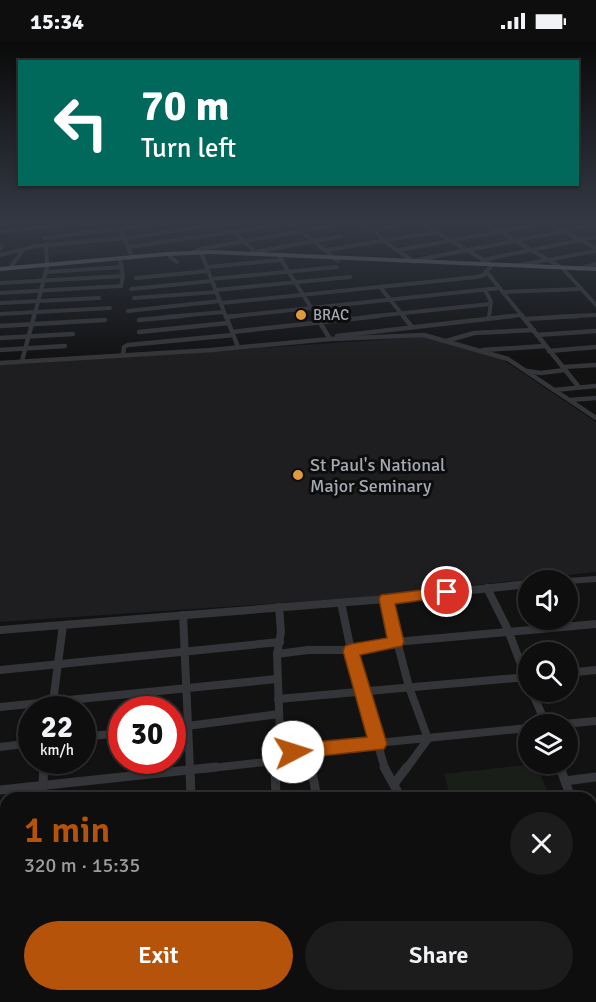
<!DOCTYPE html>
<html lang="en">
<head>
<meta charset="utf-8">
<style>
	body { margin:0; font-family:Signika,sans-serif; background:#1c1c1c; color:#f1f3f6; height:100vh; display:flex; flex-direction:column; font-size:22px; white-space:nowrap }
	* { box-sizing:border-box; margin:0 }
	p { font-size:20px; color:#9b9c9e }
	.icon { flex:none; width:33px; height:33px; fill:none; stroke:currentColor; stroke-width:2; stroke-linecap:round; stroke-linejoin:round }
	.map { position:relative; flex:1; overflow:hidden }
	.drawer { position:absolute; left:0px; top:750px; width:597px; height:210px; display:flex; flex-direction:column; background:#0e0e0e; border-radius:18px 18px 0 0; box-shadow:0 2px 4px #0004,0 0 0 2px #2e2e2e }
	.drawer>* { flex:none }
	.guide { position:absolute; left:18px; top:18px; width:561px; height:126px; border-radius:0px; box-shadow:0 2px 4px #0004,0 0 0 2px #2e2e2e; background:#00695c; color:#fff; overflow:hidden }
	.controls { position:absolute; left:518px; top:528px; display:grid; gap:12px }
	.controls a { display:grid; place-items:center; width:60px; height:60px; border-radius:50%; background:#0e0e0e; box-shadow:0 2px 4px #0004,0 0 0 2px #2e2e2e; font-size:30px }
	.speed { position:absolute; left:18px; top:654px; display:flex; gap:12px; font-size:30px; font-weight:700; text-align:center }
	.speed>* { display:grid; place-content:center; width:78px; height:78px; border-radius:50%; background:#0e0e0e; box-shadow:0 2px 4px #0004,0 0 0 2px #2e2e2e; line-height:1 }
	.speed small { font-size:15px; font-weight:400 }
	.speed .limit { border:9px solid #d22; background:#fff; color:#111 }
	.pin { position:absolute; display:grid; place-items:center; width:51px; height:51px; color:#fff; margin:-26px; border:3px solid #fff; border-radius:50%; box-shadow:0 2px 6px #0007 }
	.me { position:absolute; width:66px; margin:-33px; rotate:85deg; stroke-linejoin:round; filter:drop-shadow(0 0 4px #0008) }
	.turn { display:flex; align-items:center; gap:21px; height:126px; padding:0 24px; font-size:27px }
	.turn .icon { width:78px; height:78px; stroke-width:2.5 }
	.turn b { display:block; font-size:42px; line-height:51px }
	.round { display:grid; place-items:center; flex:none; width:63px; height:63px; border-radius:32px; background:#1c1c1c }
	.head { display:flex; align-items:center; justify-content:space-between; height:102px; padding:0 24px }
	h1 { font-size:36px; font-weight:600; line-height:45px; color:#b45309 }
	.cta { display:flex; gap:12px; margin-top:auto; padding:12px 24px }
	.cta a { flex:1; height:69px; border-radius:36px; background:#b45309; color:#fff; font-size:24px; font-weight:600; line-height:69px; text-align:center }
	.cta a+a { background:#1c1c1c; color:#f1f3f6 }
	.status { display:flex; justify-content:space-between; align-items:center; height:42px; padding:0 30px; background:#0e0e0e; direction:ltr }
	.status svg { height:16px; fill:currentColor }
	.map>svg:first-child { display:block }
	.built { fill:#1e1e20 }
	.green { fill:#191e19 }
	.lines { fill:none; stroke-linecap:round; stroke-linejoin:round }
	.minor-far4 { stroke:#333538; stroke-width:4 }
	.minor-far3 { stroke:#333538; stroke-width:4.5 }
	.minor-far2 { stroke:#333538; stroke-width:6 }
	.minor-far1 { stroke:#333538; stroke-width:8 }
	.minor { stroke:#333538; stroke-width:9 }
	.trunk { fill:#585a60; fill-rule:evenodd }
	.route { fill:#b45309; stroke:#753606; stroke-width:1.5 }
	.poi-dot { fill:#e09a3d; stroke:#0d0d0e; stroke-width:2 }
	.labels { text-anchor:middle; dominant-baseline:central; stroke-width:6; stroke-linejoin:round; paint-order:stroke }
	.far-poi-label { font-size:15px; fill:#a5aab3; stroke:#0d0d0e; text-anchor:start }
	.poi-label { font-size:18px; fill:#a5aab3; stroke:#0d0d0e; text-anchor:start }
</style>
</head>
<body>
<div class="status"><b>15:34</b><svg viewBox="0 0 49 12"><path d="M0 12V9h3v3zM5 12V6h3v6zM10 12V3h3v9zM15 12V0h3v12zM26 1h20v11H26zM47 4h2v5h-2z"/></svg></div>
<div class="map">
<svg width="596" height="960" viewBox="0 0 596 960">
	<rect width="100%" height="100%" fill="#121213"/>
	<path class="built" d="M 426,295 L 502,317 L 596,380 L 596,530 L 355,556 L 0,580 L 0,323 Z"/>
	<g class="green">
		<path d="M 97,200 L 98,209 L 49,213 L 49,204 Z"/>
		<path d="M 536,722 L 550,756 L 451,756 L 444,732 Z"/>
	</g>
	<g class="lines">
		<g class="minor-far4">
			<path d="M 118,181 L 132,215"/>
			<path d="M 291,181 L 338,219"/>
			<path d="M 355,181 L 374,188 L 384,199 L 414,220"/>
			<path d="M 485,181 L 564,227"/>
			<path d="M 548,181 L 596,206"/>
			<path d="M 374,188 L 412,181"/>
			<path d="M 0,190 L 85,181"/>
			<path d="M 234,190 L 255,210 L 252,211"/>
			<path d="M 44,196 L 165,181"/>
			<path d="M 46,202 L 47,222"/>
			<path d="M 0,204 L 2,205 L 0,207"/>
			<path d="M 129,205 L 293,181"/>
			<path d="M 327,208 L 436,190"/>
			<path d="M 399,208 L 548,181"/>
			<path d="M 194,210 L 200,207 L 349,181"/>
			<path d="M 255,210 L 341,194"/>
			<path d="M 0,213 L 36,204 L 125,196 L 230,181"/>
			<path d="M 202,213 L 226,275"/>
			<path d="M 170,215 L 177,220"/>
			<path d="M 280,216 L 317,275"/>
			<path d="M 417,218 L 596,183"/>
			<path d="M 482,218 L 596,195"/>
			<path d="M 520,223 L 596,209"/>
			<path d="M 207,225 L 282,218"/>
			<path d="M 10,226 L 24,207"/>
			<path d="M 578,227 L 596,222"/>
			<path d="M 486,229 L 523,275"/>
			<path d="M 565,229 L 596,263"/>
			<path d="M 46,230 L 122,225"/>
			<path d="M 136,236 L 208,229"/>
			<path d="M 211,237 L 337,225"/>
			<path d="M 0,241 L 123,234"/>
			<path d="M 380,245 L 404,275"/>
			<path d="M 131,247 L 212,239"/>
			<path d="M 216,248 L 350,235"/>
			<path d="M 485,248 L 491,260 L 489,275"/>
			<path d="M 504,250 L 579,247"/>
			<path d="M 0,251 L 121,244 L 123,234 L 120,218"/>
			<path d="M 134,256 L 216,250"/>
			<path d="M 0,261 L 99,256"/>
			<path d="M 221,261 L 477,235 L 484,233 L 492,223 L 421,181"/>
			<path d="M 128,269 L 220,259"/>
			<path d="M 0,272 L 110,266"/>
			<path d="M 34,275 L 47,225"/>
			<path d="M 166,275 L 224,270"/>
			<path d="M 226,275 L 500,246"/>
			<path d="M 366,275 L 490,262"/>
			<path d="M 500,275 L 522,273"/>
			<path d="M 552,275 L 596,273"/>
		</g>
		<g class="minor-far3">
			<path d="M 226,274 L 238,305"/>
			<path d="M 316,274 L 330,297"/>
			<path d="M 403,274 L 412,285"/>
			<path d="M 522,274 L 578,344"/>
			<path d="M 226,275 L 235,274"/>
			<path d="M 525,277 L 578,274"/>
			<path d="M 139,278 L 182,274"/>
			<path d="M 0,284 L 105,278"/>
			<path d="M 139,290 L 228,281"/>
			<path d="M 232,290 L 379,274"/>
			<path d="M 537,293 L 596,289"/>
			<path d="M 337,294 L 513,274"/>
			<path d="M 0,296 L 73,292"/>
			<path d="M 446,299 L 474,291 L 534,288"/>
			<path d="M 0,308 L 65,304"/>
			<path d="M 483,308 L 545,304"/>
			<path d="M 549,309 L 596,305"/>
			<path d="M 123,313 L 124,305 L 128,303 L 233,293"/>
			<path d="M 22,319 L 34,274"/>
			<path d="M 0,321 L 211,308 L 330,297 L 424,293 L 508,317 L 596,376"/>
			<path d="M 563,325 L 596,323"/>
			<path d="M 527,329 L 541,331 L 565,328"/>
			<path d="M 554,348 L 596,344"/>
			<path d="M 570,358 L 596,356"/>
		</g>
		<path class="minor-far2" d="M 567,539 L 596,537"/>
		<g class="minor-far1">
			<path d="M 487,546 L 508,588 L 528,641"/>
			<path d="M 386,557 L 409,645 L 428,697 L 406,727"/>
			<path d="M 341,561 L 351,608 L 385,727"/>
			<path d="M 183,573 L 190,727"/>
			<path d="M 0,588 L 386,557 L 528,542"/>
			<path d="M 277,612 L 308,608 L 351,608 L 396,600 L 596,582"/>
			<path d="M 0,628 L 280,600"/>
			<path d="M 567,631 L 596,628"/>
			<path d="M 532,650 L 546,682"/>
			<path d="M 278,657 L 528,635"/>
			<path d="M 0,665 L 277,637"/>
			<path d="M 52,668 L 63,583"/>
			<path d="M 564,682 L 596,679"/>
			<path d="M 172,686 L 279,672"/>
			<path d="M 82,695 L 122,691"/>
			<path d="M 0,705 L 32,701"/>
			<path d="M 308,708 L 312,727"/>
			<path d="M 277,711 L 528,686"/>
			<path d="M 559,722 L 561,727"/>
			<path d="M 44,727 L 45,718"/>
			<path d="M 202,727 L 275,719"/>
			<path d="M 275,727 L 280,694 L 277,612 L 281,590 L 279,565"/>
		</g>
		<g class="minor">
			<path d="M 190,725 L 191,756"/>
			<path d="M 275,725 L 276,756"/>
			<path d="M 311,725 L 317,756"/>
			<path d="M 384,725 L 401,756"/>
			<path d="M 560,725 L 571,756"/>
			<path d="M 565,739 L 596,735"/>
			<path d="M 394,742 L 407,725"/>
			<path d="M 0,748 L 216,725"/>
			<path d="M 42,756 L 44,725"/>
			<path d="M 591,797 L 596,799"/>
			<path d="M 0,800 L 6,799"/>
			<path d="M 591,812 L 596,850"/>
			<path d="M 0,855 L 6,854"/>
			<path d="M 591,883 L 596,895"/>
			<path d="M 0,922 L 6,921"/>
			<path d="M 591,938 L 596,937"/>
			<path d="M 197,954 L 197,960"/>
			<path d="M 12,960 L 13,954"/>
			<path d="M 279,960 L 280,954"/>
			<path d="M 463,960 L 498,954"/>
		</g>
		<path class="trunk" d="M 212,208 L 596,225 L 596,229 L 212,212 L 167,214 L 0,229 L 0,225 L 167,210 Z"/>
	</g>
	<linearGradient id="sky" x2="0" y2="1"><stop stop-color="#0a0a0a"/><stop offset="0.57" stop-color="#333944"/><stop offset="1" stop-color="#333944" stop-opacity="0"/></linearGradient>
	<rect width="596" height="316" fill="url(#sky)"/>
	<path class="route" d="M 447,545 L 452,547 L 454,550 L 452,554 L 395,562 L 404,600 L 402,604 L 360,613 L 387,702 L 384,707 L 293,717 L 286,715 L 284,710 L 286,704 L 293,702 L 367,695 L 343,609 L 345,604 L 351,602 L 387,596 L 379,557 L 381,553 Z"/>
	<g class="poi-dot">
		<circle cx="301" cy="273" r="6"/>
		<circle cx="298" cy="433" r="6"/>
	</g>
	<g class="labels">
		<g class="far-poi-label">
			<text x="313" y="273">BRAC</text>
		</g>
		<g class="poi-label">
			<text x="310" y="423">St Paul's National<tspan x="310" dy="21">Major Seminary</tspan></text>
		</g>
	</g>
</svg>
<div class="controls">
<a><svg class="icon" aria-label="sound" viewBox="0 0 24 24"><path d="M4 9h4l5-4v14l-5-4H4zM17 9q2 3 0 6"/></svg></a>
<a><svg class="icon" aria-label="search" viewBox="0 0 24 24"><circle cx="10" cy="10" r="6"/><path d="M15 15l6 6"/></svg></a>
<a><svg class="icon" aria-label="layers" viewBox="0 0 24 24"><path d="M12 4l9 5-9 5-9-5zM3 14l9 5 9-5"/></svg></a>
</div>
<div class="speed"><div>22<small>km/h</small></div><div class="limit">30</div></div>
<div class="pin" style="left:447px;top:550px;background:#d93025"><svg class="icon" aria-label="arrive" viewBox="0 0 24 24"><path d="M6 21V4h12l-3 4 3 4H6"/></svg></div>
<svg class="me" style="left:293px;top:710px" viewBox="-20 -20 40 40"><circle r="19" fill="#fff"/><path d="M0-13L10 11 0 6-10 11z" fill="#b45309"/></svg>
<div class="guide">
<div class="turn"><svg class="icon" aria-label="left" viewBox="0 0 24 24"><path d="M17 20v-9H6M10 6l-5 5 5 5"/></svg><div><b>70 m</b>Turn left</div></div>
</div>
<section class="drawer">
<div class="head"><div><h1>1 min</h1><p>320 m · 15:35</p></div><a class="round"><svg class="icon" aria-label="close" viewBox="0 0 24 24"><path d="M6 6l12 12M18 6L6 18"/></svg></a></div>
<div class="cta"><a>Exit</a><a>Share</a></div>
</section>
</div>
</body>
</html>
